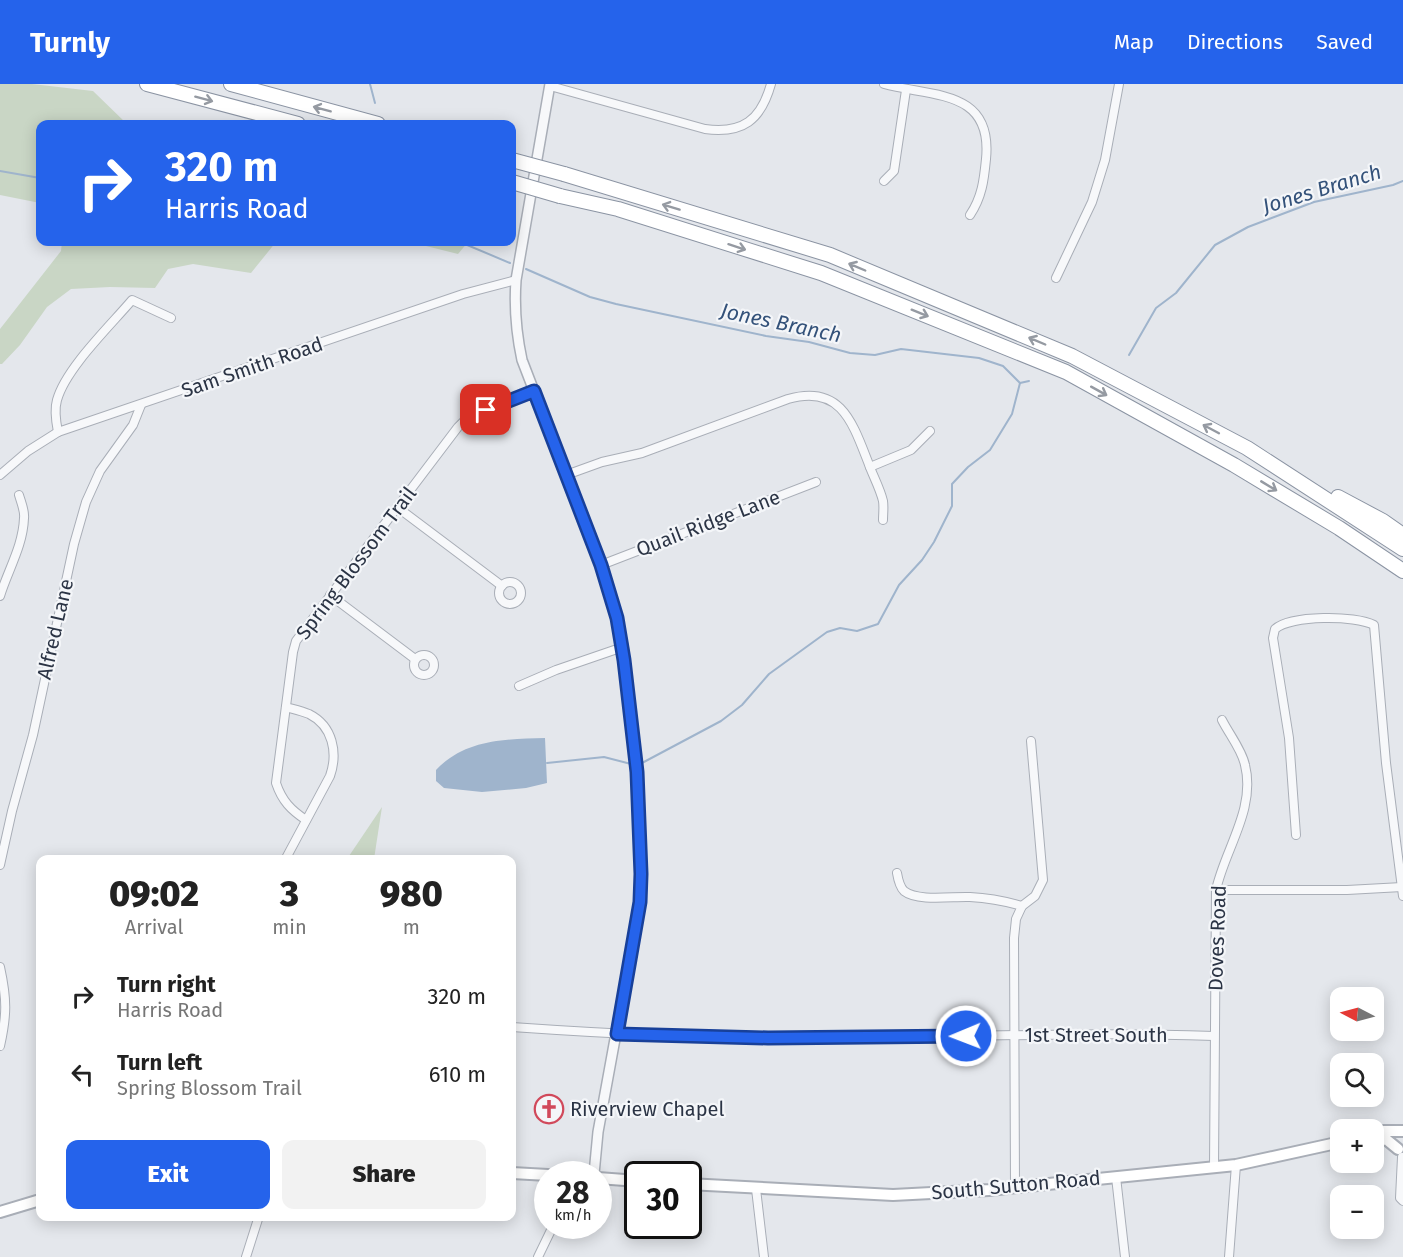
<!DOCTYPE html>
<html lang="en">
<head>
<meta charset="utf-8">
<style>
	body { margin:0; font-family:"Fira Sans",sans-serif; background:#f2f2f2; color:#222; height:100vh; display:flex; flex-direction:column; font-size:22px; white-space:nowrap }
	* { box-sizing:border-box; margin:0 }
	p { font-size:20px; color:#767676 }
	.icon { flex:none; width:33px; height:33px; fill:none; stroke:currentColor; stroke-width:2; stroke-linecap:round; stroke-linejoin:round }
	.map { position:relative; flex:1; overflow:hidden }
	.side { position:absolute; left:36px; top:771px; width:480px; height:366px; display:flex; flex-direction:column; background:#fff; border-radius:12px; box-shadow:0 3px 15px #0003 }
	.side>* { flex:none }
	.top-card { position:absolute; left:36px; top:36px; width:480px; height:126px; border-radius:12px; box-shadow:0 3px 15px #0003; background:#2563eb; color:#fff; overflow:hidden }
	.needle { width:39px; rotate:276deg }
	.tools { position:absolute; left:1330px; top:903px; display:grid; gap:12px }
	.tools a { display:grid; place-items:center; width:54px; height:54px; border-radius:12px; background:#fff; box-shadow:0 3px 15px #0003; font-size:30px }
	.speed { position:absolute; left:534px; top:1077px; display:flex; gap:12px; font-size:30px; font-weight:700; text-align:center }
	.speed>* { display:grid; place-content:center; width:78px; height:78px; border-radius:50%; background:#fff; box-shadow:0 3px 15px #0003; line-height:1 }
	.speed small { font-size:15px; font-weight:400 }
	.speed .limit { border:3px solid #111; border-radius:9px; background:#fff; color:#111 }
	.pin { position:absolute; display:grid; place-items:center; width:51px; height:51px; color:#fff; margin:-26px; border-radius:12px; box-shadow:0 3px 9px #0006 }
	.me { position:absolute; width:66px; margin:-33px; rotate:269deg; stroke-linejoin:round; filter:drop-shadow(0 0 4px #0008) }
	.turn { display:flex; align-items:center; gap:21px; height:126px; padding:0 30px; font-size:27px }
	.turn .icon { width:78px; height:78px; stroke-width:2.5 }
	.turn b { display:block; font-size:42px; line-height:51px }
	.eta { display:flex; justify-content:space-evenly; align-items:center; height:102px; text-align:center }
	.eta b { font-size:36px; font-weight:800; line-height:42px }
	.action { display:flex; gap:12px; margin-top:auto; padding:12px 30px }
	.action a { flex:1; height:69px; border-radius:12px; background:#2563eb; color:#fff; font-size:24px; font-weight:800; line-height:69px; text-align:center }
	.action a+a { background:#f2f2f2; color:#222 }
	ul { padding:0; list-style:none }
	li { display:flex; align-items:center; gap:18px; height:78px; padding:0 30px }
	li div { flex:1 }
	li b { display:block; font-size:22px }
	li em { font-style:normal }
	header { display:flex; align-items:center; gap:36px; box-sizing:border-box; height:84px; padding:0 30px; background:#2563eb; color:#fff }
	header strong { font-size:28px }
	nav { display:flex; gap:33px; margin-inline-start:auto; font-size:21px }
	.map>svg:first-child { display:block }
	.green { fill:#c9d6c5 }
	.water { fill:#9fb4cc }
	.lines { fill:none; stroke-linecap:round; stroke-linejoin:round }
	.stream { stroke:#9fb4cc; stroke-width:2 }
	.minor-casing { stroke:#a9aeb7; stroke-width:10 }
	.tertiary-casing { stroke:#a9aeb7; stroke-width:12 }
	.secondary-casing { stroke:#a9aeb7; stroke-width:14 }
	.motorway-casing { stroke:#8b94a3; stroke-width:16 }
	.minor { stroke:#f7f8fa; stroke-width:8 }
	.tertiary { stroke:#f7f8fa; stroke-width:9 }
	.secondary { stroke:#fff; stroke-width:10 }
	.motorway { stroke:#fff; stroke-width:14 }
	.motorway-bridge-casing { stroke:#8b94a3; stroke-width:16; stroke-linecap:butt }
	.motorway-bridge { stroke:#fff; stroke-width:14 }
	.oneway { stroke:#959aa2 }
	.route-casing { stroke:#184099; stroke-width:15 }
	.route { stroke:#2563eb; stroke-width:10 }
	.labels { text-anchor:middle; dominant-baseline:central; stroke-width:4.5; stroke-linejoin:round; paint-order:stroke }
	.street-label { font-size:20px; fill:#2b3445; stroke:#f4f6f9 }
	.poi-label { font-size:20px; fill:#2b3445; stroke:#f4f6f9; text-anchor:start }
	.water-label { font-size:21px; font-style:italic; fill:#34527a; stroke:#f4f6f9 }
</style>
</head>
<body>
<header>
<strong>Turnly</strong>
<nav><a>Map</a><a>Directions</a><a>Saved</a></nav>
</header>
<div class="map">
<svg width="1403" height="1173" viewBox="0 0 1403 1173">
	<rect width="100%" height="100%" fill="#e4e7ec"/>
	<g class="green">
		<path d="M 0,0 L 32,0 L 93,7 L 127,40 L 40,40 L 40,119 L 0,111 Z"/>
		<path d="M 62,158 L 276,158 L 251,189 L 193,180 L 168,185 L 155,204 L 110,203 L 71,205 L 47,223 L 20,261 L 2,280 L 0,280 L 0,245 L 61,167 Z"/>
		<path d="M 416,158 L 468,158 L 458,170 L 426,162 Z"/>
		<path d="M 382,723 L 374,775 L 347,775 Z"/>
	</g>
	<path class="water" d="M 545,654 L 547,699 L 526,704 L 482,708 L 444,704 L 436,697 L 436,686 C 465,655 506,655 545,654 Z"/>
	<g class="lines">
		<g class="stream">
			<path d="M 370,0 L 375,19"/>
			<path d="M 0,87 L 40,94"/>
			<path d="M 460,158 L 510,179"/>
			<path d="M 526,185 L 590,213 L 616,220 L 766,252 L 809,258 L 850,269 L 875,271 L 901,265 L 979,274 L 1003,282 L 1020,299"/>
			<path d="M 1129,271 L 1156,224 L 1176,209 L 1215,161 L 1248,143 L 1314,118 L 1393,101 L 1403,97"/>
			<path d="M 1020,299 L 1029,297"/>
			<path d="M 547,679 L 604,673 L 631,680"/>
			<path d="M 642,679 L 721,637 L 742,621 L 769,590 L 827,548 L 840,544 L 857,547 L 878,540 L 899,501 L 922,476 L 934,458 L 952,422 L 952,400 L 968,383 L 990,366 L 1012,330 L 1020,299"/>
		</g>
		<g class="minor-casing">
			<g id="minor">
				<path d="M 884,0 C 932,13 993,5 986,75 C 984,96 982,113 970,131"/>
				<path d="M 550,2 L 705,45 C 743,50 761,36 771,0"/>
				<path d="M 884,97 L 894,87 L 906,6"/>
				<path d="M 1056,194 L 1092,118 L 1105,76 L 1119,0"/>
				<path d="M 58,348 C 56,338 54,326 57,316 C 66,284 110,242 132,216 L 171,234"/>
				<path d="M 870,383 L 911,366 L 930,347"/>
				<path d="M 0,391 L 28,367 L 58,348 L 463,210 L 516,196"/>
				<path d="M 566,391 L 602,378 L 642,369 L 788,315 C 840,300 852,337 868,378 C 872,390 880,404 883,417 C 884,423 883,430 883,436"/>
				<path d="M 397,423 L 502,502"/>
				<path d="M 601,481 L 816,398"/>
				<circle cx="510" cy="509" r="11"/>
				<path d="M 330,511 L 415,575"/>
				<path d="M 0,512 C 8,486 23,462 24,434 C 25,427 21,418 19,411"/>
				<circle cx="424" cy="581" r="10"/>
				<path d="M 519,602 L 556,586 L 623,563"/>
				<path d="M 306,736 C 291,726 282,717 276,699 L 293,568 L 296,557 L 458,343 L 467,334 L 534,307"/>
				<path d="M 1296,751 L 1289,654 L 1273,554 L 1275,545 C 1291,531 1355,531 1374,541 L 1386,679 L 1403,812"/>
				<path d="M 285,776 L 330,692 C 338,669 333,642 309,630 C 302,627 293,625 286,623"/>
				<path d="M 0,781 L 12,727 L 33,651 L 74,460 L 86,418 L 100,387 L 133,341 L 141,321"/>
				<path d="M 897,789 C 898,795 900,803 904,807 C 918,818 954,812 970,813 C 988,814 1005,817 1022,822"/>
				<path d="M 1216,806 L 1347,806 L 1402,803"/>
				<path d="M 0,883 C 7,915 7,931 0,962"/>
				<path d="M 512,943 C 598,949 683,954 770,954 C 918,955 1066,947 1214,952"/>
				<path d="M 1402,1073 L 1400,1114 L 1403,1117"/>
				<path d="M 1214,1083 L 1216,806 C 1225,765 1256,725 1245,681 C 1242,666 1229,650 1222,636"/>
				<path d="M 1116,1093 L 1125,1173"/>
				<path d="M 1015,1104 L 1014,854 L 1016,835 L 1022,822 L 1035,812 L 1043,796 L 1031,657"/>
				<path d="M 756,1105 L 764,1173"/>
				<path d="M 246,1173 L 259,1132"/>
				<path d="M 538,1173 L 553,1142"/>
				<path d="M 1229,1173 L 1236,1081"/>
			</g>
		</g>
		<g class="tertiary-casing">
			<path id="tertiary" d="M 550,0 L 516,196 C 514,224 516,248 522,276 L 601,481 L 617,534 L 623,563 L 637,688 L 641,790 L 640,818 L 598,1048 L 594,1090"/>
		</g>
		<g class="secondary-casing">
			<g id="secondary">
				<path d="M 1374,1047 L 1403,1047"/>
				<path d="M 1374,1054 L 1387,1056 L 1398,1065"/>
				<path d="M 512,1089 L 548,1091"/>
				<path d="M 598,1094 L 638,1097"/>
				<path d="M 688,1100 L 893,1111 L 989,1106 L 1236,1081 L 1341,1058"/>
				<path d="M 0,1128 L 40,1116"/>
			</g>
		</g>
		<g class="motorway-casing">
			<g id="motorway">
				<path d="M 147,0 L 298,40"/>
				<path d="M 231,0 L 378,40"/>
				<path d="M 564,90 L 830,171 L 1072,272 L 1247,364 L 1403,465"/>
				<path d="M 560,112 L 618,125 L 821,189 L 1066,288 L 1234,381 L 1339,444 L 1403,487"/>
				<path d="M 1338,413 L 1383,437 L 1403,451"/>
			</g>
		</g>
		<use href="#minor" class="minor"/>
		<use href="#tertiary" class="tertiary"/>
		<use href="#secondary" class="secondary"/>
		<use href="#motorway" class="motorway"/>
		<g class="motorway-bridge-casing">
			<g id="motorway-bridge">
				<path d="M 512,76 L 564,90"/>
				<path d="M 512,98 L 560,112"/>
			</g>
		</g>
		<use href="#motorway-bridge" class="motorway-bridge"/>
	</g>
	<defs><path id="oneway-shaft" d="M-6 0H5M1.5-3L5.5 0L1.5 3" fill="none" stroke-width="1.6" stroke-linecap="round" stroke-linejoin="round" transform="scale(1.5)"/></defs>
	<g class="oneway">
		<use href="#oneway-shaft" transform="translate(204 15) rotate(15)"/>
		<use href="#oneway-shaft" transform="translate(322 25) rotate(-165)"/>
		<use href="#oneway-shaft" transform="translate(671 123) rotate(-163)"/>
		<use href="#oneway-shaft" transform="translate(737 163) rotate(18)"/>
		<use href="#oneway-shaft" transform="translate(857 183) rotate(-157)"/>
		<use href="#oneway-shaft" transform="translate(920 229) rotate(22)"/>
		<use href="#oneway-shaft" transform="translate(1037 257) rotate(-157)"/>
		<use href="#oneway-shaft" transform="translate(1099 307) rotate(29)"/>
		<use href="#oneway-shaft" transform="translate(1211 345) rotate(-152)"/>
		<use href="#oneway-shaft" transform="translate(1269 402) rotate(31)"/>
	</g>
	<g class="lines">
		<g class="route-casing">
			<path id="route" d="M 486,326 L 534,307 L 601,481 L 617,534 L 624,576 L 637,688 L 641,790 L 640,818 L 617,950 L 768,954 L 966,952"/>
		</g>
		<use href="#route" class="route"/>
	</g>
	<defs>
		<g id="church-ring" transform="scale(1.5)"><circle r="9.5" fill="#f4f6f9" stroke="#d1495b" stroke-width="1.5"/><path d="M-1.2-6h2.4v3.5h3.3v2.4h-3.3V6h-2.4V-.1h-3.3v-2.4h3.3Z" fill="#d1495b"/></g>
	</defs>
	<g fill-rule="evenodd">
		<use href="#church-ring" x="549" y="1025"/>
	</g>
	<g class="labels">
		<g class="street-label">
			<text transform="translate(252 283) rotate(-19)">Sam Smith Road</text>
			<text transform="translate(708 439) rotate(-21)">Quail Ridge Lane</text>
			<text transform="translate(356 479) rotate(-53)">Spring Blossom Trail</text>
			<text transform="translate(55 545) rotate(-77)">Alfred Lane</text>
			<text transform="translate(1217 854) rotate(-88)">Doves Road</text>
			<text x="1096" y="951">1st Street South</text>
			<text transform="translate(1016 1101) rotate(-5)">South Sutton Road</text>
		</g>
		<g class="poi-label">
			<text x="570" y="1025">Riverview Chapel</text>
		</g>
		<g class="water-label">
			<text transform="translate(1322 105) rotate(-17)">Jones Branch</text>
			<text transform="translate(781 239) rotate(12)">Jones Branch</text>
		</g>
	</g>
</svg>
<div class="tools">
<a><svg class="needle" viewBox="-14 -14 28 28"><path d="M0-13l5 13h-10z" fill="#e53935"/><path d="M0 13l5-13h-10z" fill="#767676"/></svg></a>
<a><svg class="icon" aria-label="search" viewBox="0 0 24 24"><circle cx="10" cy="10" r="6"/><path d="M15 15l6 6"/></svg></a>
<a>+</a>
<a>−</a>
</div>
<div class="speed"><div>28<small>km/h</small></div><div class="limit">30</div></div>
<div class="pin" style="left:486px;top:326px;background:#d93025"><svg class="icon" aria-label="arrive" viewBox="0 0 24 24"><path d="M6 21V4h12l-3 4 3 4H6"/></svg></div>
<svg class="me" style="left:966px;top:952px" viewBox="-20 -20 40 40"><circle r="17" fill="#2563eb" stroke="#fff" stroke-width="3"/><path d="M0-11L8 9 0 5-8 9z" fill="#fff"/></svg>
<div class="top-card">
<div class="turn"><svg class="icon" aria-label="right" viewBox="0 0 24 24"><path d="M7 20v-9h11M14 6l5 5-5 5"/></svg><div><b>320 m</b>Harris Road</div></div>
</div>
<section class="side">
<div class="eta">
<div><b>09:02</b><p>Arrival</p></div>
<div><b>3</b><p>min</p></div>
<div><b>980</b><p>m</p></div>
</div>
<ul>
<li><svg class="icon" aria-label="right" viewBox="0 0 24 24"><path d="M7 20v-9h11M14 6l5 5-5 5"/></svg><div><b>Turn right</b><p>Harris Road</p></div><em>320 m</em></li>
<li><svg class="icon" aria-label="left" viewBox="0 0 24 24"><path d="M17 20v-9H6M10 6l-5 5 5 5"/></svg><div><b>Turn left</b><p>Spring Blossom Trail</p></div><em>610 m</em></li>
</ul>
<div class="action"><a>Exit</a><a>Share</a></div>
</section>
</div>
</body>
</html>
